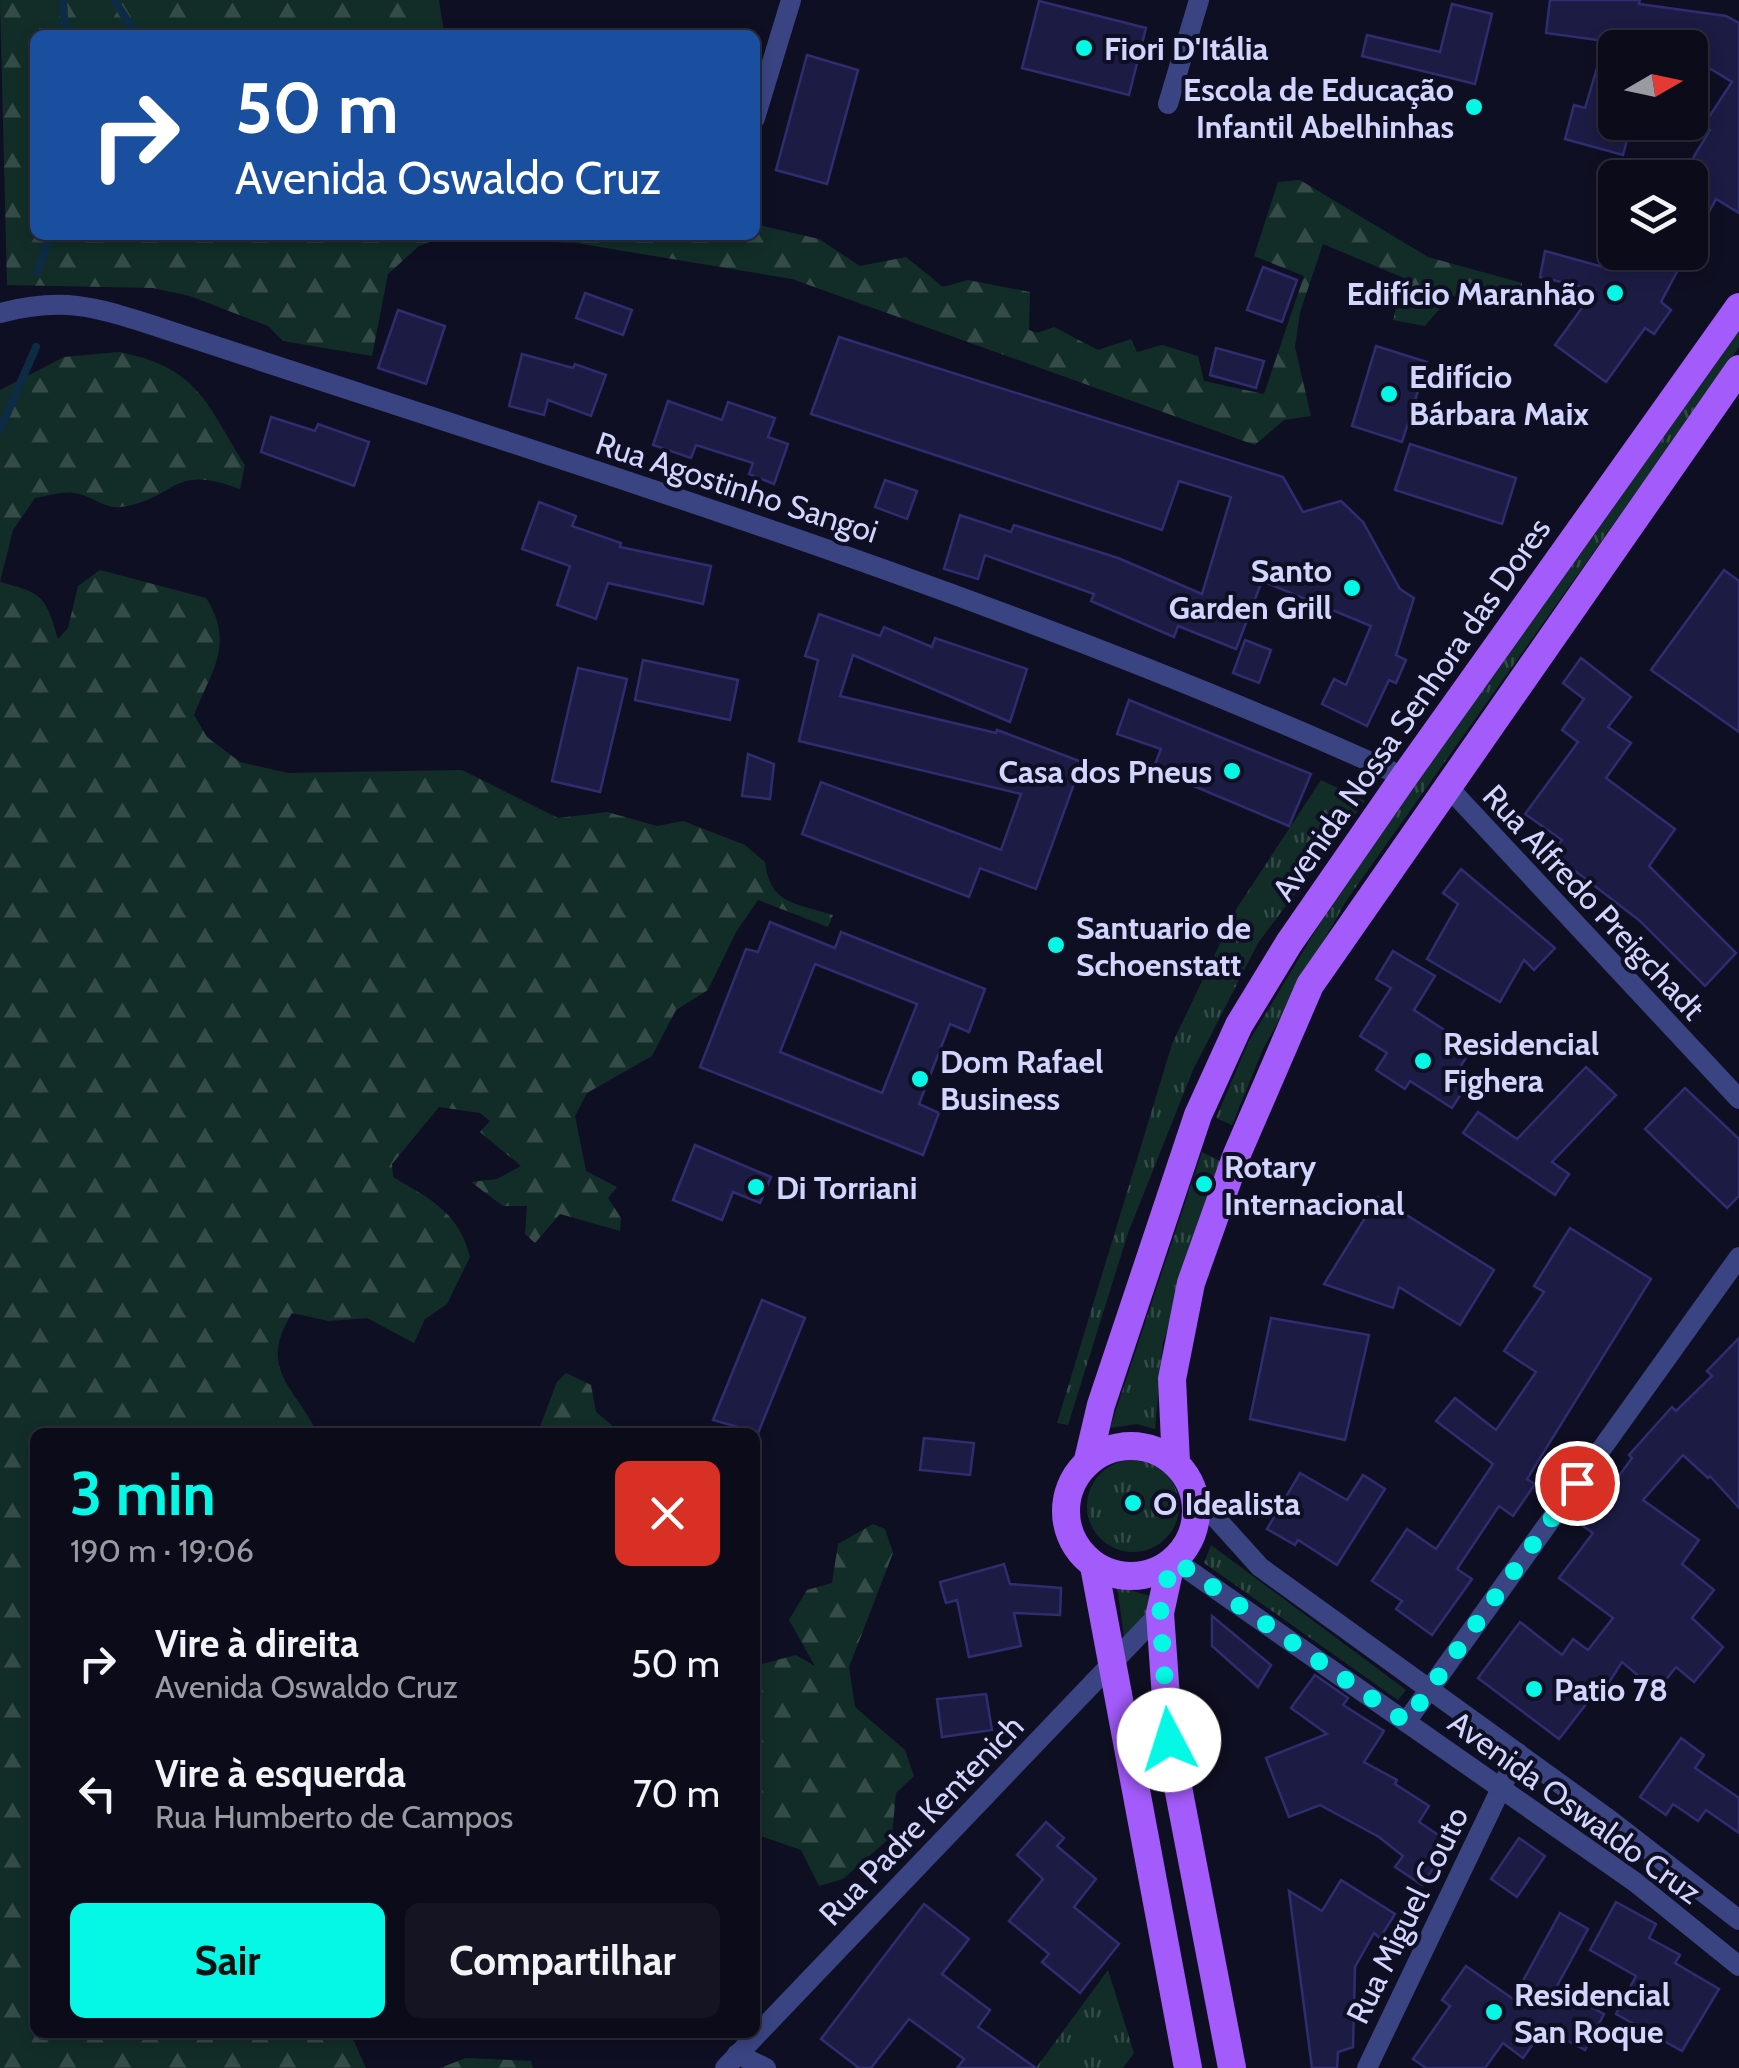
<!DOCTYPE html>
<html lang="pt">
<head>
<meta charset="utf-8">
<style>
	body { margin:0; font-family:Cabin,sans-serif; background:#141423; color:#f1f3f6; height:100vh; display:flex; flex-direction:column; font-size:38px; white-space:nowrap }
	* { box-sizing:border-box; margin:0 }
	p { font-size:32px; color:#9a9ba2 }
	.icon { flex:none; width:55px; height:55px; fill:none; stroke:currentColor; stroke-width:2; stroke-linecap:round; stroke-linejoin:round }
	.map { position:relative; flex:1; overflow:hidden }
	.panel { position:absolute; left:30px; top:1428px; width:730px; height:610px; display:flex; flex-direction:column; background:#0b0b1a; border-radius:15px; box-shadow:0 5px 15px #0003,0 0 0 2px #2b2b39 }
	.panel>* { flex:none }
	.guide { position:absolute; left:30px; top:30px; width:730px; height:210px; border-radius:15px; box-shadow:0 5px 15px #0003,0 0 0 2px #2b2b39; background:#1a4fa0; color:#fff; overflow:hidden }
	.needle { width:65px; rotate:81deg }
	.controls { position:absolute; left:1598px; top:30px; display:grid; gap:20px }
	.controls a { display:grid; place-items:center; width:110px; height:110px; border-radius:15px; background:#0b0b1a; box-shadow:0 5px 15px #0003,0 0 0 2px #2b2b39; font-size:50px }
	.pin { position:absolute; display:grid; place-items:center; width:85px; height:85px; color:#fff; margin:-42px; border:5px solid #fff; border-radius:50%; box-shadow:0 2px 10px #0007 }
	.me { position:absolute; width:110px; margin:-55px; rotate:355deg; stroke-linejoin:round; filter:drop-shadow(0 0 8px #0008) }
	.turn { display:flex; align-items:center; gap:35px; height:210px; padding:0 40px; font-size:45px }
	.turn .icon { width:130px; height:130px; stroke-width:2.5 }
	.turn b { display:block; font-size:70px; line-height:85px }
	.round { display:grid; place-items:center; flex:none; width:105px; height:105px; border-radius:15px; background:#141423 }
	.summary { display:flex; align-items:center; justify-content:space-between; height:170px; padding:0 40px }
	h1 { font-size:60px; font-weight:700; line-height:75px; color:#04f8e5 }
	.cta { display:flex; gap:20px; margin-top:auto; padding:20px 40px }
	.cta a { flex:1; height:115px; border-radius:15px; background:#04f8e5; color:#111; font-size:40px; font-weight:700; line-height:115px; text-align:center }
	.cta a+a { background:#141423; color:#f1f3f6 }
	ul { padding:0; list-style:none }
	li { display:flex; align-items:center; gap:30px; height:130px; padding:0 40px }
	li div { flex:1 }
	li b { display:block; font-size:38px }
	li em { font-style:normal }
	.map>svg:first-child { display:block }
	.grass { fill:url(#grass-tufts) }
	.forest { fill:url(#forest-firs) }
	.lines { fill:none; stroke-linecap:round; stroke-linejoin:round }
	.stream { stroke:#0d2b44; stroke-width:8 }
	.building { fill:#1c1b44; stroke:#2f2d70; stroke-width:2.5; fill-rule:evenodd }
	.minor { stroke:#3a4482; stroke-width:20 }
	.tertiary { stroke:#3a4482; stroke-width:20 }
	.primary { stroke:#a45bfc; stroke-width:28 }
	.route { stroke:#04f8e5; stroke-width:18; stroke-dasharray:0 32.4 }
	.poi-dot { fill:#04f8e5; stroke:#0f0f23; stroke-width:4 }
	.labels { text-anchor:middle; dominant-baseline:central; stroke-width:8; stroke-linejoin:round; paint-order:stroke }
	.poi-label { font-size:32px; font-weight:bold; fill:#d2d5fe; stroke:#0f0f23; text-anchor:start }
	.street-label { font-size:32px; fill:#d2d5fe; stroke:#0f0f23 }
</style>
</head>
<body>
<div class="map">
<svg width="1739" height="2068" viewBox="0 0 1739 2068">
	<defs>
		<pattern id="grass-tufts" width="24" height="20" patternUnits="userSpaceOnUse" patternTransform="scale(2.5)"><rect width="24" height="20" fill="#122d28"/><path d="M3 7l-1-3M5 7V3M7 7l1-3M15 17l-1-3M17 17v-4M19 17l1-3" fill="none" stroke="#344b48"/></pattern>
		<pattern id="forest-firs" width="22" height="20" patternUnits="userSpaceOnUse" patternTransform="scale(2.5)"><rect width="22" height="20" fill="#122d28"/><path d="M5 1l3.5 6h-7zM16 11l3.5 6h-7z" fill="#344b48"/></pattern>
	</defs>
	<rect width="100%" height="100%" fill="#0f0f23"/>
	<g class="grass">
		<path d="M 1739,331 L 1739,347 L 1346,901 L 1263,1049 L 1232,1125 L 1216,1118 L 1248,1043 L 1337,895 Z"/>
		<path d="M 1321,780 L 1365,801 L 1258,943 L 1193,1070 L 1128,1233 L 1068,1425 L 1057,1423 L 1172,1044 L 1237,908 Z"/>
		<path d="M 1202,1152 L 1220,1161 L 1163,1343 L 1155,1429 L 1137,1424 L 1110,1428 Z"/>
		<circle cx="1133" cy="1506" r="46"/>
		<path d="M 1211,1545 L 1406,1690 L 1398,1700 L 1204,1563 Z"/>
		<path d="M 1117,1586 L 1153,1597 L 1149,1611 L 1125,1643 Z"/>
		<path d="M 1108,1970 L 1134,2053 L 1123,2068 L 1036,2068 Z"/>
	</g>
	<g class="forest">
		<path d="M 0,0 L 439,0 L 444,33 L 35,35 L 35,235 L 755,235 L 755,224 L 819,239 L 860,266 L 906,257 L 943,287 L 968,280 L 1030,292 L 1029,330 L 1037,333 L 1054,327 L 1098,350 L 1131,339 L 1137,352 L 1162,345 L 1198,356 L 1204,381 L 1264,394 L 1304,276 L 1254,256 L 1278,182 L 1300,180 L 1428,257 L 1522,283 L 1522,300 L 1450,296 L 1425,326 L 1393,320 L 1404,278 L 1323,244 L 1300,312 L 1295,347 L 1311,416 L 1284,420 L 1255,445 L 792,279 L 576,243 L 444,237 L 419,246 L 388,274 L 372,356 L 283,341 L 268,326 L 190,296 L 153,288 L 7,285 Z"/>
		<path d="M 119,352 C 199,368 205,402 245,465 L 240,489 C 170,462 177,500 120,507 C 105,509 90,495 75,493 C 63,491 47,496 35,498 L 13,530 L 0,582 C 43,593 46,597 58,639 L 68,628 L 78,586 L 100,570 L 206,598 C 235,644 212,669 194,715 L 207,737 L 240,762 L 288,773 L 462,770 L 558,818 L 607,812 L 657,826 L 683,821 L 745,845 L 765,862 C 770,905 796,903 833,915 L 828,927 L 758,900 L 736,932 L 708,990 L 676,1010 L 652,1056 L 587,1093 L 575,1116 L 586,1171 L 617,1187 L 608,1198 L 621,1218 L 620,1231 L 560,1214 L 535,1243 L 525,1234 L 527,1206 L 503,1206 L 471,1182 L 497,1179 L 521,1166 L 480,1132 L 490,1121 L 480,1113 L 439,1107 L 392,1164 L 393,1177 C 430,1199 459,1212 470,1257 L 447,1304 L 425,1319 L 414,1343 L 367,1318 L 329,1321 L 292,1313 C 258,1368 292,1384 317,1432 L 35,1432 L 35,2032 L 338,2033 L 352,2037 L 366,2068 L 0,2068 L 0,390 L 64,357 Z"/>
		<path d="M 566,1373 L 591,1385 L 596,1412 L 620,1432 L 538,1432 L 557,1382 Z"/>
		<path d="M 873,1524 L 885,1529 L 893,1553 L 849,1667 L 855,1707 L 905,1750 L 914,1776 L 896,1793 L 892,1836 L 843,1879 L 819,1886 L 801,1850 L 755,1834 L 755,1666 L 796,1655 L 815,1666 L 789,1620 L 807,1590 L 832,1583 L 838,1544 Z"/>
		<path d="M 466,2058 L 531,2061 L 533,2068 L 440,2068 Z"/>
	</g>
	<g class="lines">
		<g class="stream">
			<path d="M 63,0 L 65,35"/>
			<path d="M 114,0 L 137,35"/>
			<path d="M 37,271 L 51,235"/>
			<path d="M 0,430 L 36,347"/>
		</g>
	</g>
	<g class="building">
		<path d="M 1550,0 L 1640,0 L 1639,4 L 1726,16 L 1739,23 L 1739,213 L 1716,199 L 1690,247 L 1690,178 L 1681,178 L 1710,130 L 1703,126 L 1732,82 L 1699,62 L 1690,62 L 1690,48 L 1615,42 L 1615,122 L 1632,122 L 1623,155 L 1565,139 L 1574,105 L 1585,108 L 1605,41 L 1546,33 Z"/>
		<path d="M 1039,1 L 1146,28 L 1129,95 L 1022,68 Z"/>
		<path d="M 1452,4 L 1492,14 L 1475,84 L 1362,56 L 1367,35 L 1440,52 Z"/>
		<path d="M 807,55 L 858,70 L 827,184 L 776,170 Z"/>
		<path d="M 1545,251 L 1603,267 L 1611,252 L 1658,252 L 1681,264 L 1661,302 L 1671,310 L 1654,334 L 1645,328 L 1606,382 L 1555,345 L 1595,290 L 1540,277 Z"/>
		<path d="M 1263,267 L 1297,280 L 1282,322 L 1247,310 Z"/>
		<path d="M 585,293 L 632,310 L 623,335 L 576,318 Z"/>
		<path d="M 398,310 L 445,326 L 426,384 L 378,368 Z"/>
		<path d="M 839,337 L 1283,477 L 1303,512 L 1341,501 L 1363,522 L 1400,589 L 1414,598 L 1396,655 L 1406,660 L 1396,683 L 1389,680 L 1367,726 L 1322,704 L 1334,679 L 1346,685 L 1371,626 L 1262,581 L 1236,649 L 1178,626 L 1174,637 L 1091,601 L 1094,594 L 985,555 L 978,579 L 944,569 L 960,515 L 1011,532 L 1014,525 L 1118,558 L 1202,594 L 1231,497 L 1179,481 L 1162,530 L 811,414 Z"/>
		<path d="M 1376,346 L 1427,362 L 1402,442 L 1352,426 Z"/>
		<path d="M 1216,348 L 1264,361 L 1256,388 L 1210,375 Z"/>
		<path d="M 522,354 L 573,368 L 575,364 L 606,375 L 591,416 L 548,400 L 544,415 L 509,406 Z"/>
		<path d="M 668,401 L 722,420 L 728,402 L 775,418 L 768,437 L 788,444 L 774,484 L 749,474 L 753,463 L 696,445 L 691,458 L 653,445 Z"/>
		<path d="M 271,417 L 315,431 L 318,424 L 369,442 L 354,486 L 261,452 Z"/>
		<path d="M 1410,444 L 1516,478 L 1502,524 L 1395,490 Z"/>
		<path d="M 885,480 L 917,491 L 907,519 L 875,507 Z"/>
		<path d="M 539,502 L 576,516 L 572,526 L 621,543 L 620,547 L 711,566 L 703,604 L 608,583 L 596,619 L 557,605 L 570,566 L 522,549 Z"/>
		<path d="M 1724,570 L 1739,581 L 1739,732 L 1651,670 Z"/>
		<path d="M 819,614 L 880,636 L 884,627 L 932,647 L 935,638 L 1027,669 L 1010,722 L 853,655 L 840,696 L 996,733 L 997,730 L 1082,762 L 1036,889 L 980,868 L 969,897 L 802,834 L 821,782 L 1001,850 L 1021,794 L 799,741 L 818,660 L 805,656 Z"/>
		<path d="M 1245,640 L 1271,650 L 1259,683 L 1233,673 Z"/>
		<path d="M 1581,658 L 1631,697 L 1608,727 L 1631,743 L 1606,778 L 1675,829 L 1649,866 L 1736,953 L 1705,986 L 1640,921 L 1552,853 L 1562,840 L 1525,814 L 1578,742 L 1562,730 L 1584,699 L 1563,683 Z"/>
		<path d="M 643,660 L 738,680 L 730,720 L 635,700 Z"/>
		<path d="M 578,668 L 627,679 L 600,792 L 552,781 Z"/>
		<path d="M 1129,700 L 1311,774 L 1289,826 L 1153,769 L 1161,749 L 1117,734 Z"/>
		<path d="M 748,754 L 774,764 L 770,799 L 742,796 Z"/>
		<path d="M 1461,869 L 1555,948 L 1534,970 L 1524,960 L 1500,1002 L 1427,959 L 1458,904 L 1443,893 Z"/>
		<path d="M 770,922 L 835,948 L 841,932 L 985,989 L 969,1032 L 950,1024 L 919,1104 L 939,1113 L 923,1155 L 700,1067 L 746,949 L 758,952 ZM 815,964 L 917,1004 L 882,1093 L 780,1052 Z"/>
		<path d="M 1393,951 L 1435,976 L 1414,1010 L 1472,1048 L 1457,1072 L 1470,1080 L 1452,1108 L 1410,1081 L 1405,1089 L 1376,1070 L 1387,1053 L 1360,1036 L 1391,988 L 1376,979 Z"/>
		<path d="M 1586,1067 L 1616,1095 L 1552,1162 L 1569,1174 L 1555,1195 L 1463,1133 L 1478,1112 L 1517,1139 Z"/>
		<path d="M 1685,1088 L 1739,1139 L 1739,1196 L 1727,1208 L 1645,1129 Z"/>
		<path d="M 695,1145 L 771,1177 L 760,1203 L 733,1192 L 722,1220 L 673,1200 Z"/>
		<path d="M 1378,1197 L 1494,1270 L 1460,1325 L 1399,1287 L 1393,1308 L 1324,1284 Z"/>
		<path d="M 1570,1228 L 1651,1279 L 1527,1479 L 1535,1484 L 1513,1516 L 1499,1506 L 1457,1569 L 1472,1579 L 1432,1635 L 1396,1609 L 1402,1601 L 1372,1581 L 1407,1529 L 1436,1549 L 1493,1464 L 1436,1421 L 1455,1398 L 1496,1430 L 1536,1372 L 1504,1351 L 1544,1292 L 1534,1286 Z"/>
		<path d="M 762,1300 L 805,1318 L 756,1438 L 755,1432 L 713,1420 Z"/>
		<path d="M 1271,1318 L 1369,1335 L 1345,1440 L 1250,1419 Z"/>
		<path d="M 1739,1338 L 1739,1508 L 1710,1476 L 1708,1478 L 1683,1455 L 1643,1500 L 1699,1540 L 1682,1564 L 1714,1590 L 1692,1618 L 1723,1647 L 1694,1682 L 1676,1667 L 1657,1691 L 1622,1662 L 1599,1698 L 1594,1694 L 1559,1739 L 1478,1678 L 1520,1622 L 1562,1655 L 1573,1639 L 1588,1650 L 1613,1618 L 1559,1578 L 1593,1533 L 1583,1526 L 1632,1458 L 1629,1455 L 1672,1407 L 1676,1411 L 1712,1376 L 1707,1371 Z"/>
		<path d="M 924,1438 L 974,1443 L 970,1475 L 920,1470 Z"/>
		<path d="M 1300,1473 L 1347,1500 L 1363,1475 L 1385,1489 L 1337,1565 L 1298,1540 L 1295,1545 L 1267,1529 Z"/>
		<path d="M 1004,1564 L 1010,1584 L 1061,1588 L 1060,1615 L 1014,1613 L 1021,1646 L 969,1657 L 957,1600 L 946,1603 L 940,1582 Z"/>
		<path d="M 1212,1616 L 1271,1665 L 1258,1687 L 1212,1646 Z"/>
		<path d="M 1315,1675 L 1348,1698 L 1343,1705 L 1384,1731 L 1364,1762 L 1397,1780 L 1395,1784 L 1429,1806 L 1419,1822 L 1450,1843 L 1422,1885 L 1395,1867 L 1403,1856 L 1379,1837 L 1320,1805 L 1289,1817 L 1266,1758 L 1327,1734 L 1291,1708 Z"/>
		<path d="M 986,1694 L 992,1730 L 942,1737 L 937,1699 Z"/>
		<path d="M 1681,1738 L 1704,1755 L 1695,1768 L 1739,1798 L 1739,1833 L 1706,1810 L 1698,1821 L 1673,1804 L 1666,1815 L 1640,1797 Z"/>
		<path d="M 1046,1822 L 1064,1838 L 1057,1846 L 1096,1879 L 1074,1907 L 1119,1944 L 1080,1993 L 1042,1962 L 1049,1954 L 1009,1921 L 1043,1879 L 1017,1855 Z"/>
		<path d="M 1519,1838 L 1545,1856 L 1517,1897 L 1491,1879 Z"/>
		<path d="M 1341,1880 L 1395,1914 L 1380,1938 L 1374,1933 L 1355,1967 L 1353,2047 L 1338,2052 L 1337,2068 L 1312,2068 L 1289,1891 L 1322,1911 Z"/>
		<path d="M 1616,1902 L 1656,1924 L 1649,1938 L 1680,1955 L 1675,1963 L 1719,1989 L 1682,2051 L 1616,2014 L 1636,1976 L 1590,1950 Z"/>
		<path d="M 924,1904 L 969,1939 L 942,1974 L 990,2010 L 978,2027 L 1036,2068 L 957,2068 L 964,2059 L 909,2019 L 871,2068 L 859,2068 L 821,2039 Z"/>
		<path d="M 1560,1913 L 1588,1929 L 1556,1988 L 1604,2014 L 1585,2050 L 1544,2028 L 1523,2058 L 1503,2043 L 1485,2068 L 1426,2068 L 1413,2059 L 1450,2006 L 1442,2000 L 1466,1966 L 1513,1999 Z"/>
	</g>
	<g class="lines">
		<g class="minor">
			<path d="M 1168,104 L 1199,0"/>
			<path d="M 755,118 L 791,0"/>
			<path d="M 1448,787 L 1739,1099"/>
			<path d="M 1406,1722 L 1739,1257"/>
			<path d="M 737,2054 L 766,2068"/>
			<path d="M 1367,2068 L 1518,1753"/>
		</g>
		<g class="tertiary">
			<path d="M 0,313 C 62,297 93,306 152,325 C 574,465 999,593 1404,777"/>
			<path d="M 1195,1495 L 1260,1567 L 1606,1817 L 1739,1920"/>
			<path d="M 1177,1562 L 1635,1882 L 1739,1966"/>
			<path d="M 725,2068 L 1160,1613"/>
		</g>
		<g class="primary">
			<circle cx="1131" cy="1511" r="65"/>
			<path d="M 1088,1460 L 1101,1405 L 1198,1115 L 1239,1025 L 1289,943 L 1404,777 L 1739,307"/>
			<path d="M 1176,1463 L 1172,1379 L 1191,1283 L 1237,1154 L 1310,985 L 1739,369"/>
			<path d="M 1094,1566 L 1188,2068"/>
			<path d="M 1170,1567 L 1160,1613 L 1169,1740 L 1232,2068"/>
		</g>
	</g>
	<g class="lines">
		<path class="route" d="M 1169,1740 L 1160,1613 L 1170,1567 L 1177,1562 L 1406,1722 L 1577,1483"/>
	</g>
	<g class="poi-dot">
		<circle cx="1084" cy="48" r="10"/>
		<circle cx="1474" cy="107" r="10"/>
		<circle cx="1615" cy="293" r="10"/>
		<circle cx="1389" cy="394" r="10"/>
		<circle cx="1352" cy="588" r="10"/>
		<circle cx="1232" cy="771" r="10"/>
		<circle cx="1056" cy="945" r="10"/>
		<circle cx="1423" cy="1061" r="10"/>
		<circle cx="920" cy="1079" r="10"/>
		<circle cx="1204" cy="1184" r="10"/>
		<circle cx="756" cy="1187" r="10"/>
		<circle cx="1133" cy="1503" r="10"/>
		<circle cx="1534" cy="1689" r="10"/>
		<circle cx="1494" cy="2012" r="10"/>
	</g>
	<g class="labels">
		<g class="poi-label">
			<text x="1104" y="48">Fiori D'Itália</text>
			<text x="1454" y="89" text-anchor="end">Escola de Educação<tspan x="1454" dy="37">Infantil Abelhinhas</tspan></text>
			<text x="1595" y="293" text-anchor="end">Edifício Maranhão</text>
			<text x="1409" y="376">Edifício<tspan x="1409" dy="37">Bárbara Maix</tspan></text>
			<text x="1332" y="570" text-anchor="end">Santo<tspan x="1332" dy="37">Garden Grill</tspan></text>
			<text x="1212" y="771" text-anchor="end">Casa dos Pneus</text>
			<text x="1076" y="927">Santuario de<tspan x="1076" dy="37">Schoenstatt</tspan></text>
			<text x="1443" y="1043">Residencial<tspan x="1443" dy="37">Fighera</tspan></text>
			<text x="940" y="1061">Dom Rafael<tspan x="940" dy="37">Business</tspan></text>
			<text x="1224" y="1166">Rotary<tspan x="1224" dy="37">Internacional</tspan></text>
			<text x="776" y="1187">Di Torriani</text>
			<text x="1153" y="1503">O Idealista</text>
			<text x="1554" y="1689">Patio 78</text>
			<text x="1514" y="1994">Residencial<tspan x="1514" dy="37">San Roque</tspan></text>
		</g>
		<g class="street-label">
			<text transform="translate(737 487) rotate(18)">Rua Agostinho Sangoi</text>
			<text transform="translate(1411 709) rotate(-55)">Avenida Nossa Senhora das Dores</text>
			<text transform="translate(1594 902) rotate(47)">Rua Alfredo Preigchadt</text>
			<text transform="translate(1575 1807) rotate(36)">Avenida Oswaldo Cruz</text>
			<text transform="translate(921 1820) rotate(-46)">Rua Padre Kentenich</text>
			<text transform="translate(1407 1915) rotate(-64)">Rua Miguel Couto</text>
		</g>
	</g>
</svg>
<div class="controls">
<a><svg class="needle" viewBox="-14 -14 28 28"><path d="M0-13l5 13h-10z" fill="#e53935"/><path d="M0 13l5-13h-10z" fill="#9a9ba2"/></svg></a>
<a><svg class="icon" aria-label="layers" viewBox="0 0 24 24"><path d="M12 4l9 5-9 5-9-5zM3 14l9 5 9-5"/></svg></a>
</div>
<div class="pin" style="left:1577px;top:1483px;background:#d93025"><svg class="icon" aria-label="arrive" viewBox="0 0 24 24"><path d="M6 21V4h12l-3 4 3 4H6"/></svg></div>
<svg class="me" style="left:1169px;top:1740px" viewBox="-20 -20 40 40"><circle r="19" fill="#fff"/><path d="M0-13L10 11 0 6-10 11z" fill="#04f8e5"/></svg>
<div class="guide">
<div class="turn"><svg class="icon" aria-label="right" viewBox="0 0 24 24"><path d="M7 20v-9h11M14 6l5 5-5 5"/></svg><div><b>50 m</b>Avenida Oswaldo Cruz</div></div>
</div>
<section class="panel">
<div class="summary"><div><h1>3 min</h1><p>190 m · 19:06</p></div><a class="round" style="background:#d93025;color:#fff"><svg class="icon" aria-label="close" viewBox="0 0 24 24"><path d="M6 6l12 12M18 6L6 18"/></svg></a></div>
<ul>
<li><svg class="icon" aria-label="right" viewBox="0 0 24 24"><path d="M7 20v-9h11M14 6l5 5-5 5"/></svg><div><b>Vire à direita</b><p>Avenida Oswaldo Cruz</p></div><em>50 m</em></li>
<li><svg class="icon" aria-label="left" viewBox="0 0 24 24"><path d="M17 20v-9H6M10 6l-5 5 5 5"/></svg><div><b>Vire à esquerda</b><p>Rua Humberto de Campos</p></div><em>70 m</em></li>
</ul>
<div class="cta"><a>Sair</a><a>Compartilhar</a></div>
</section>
</div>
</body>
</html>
